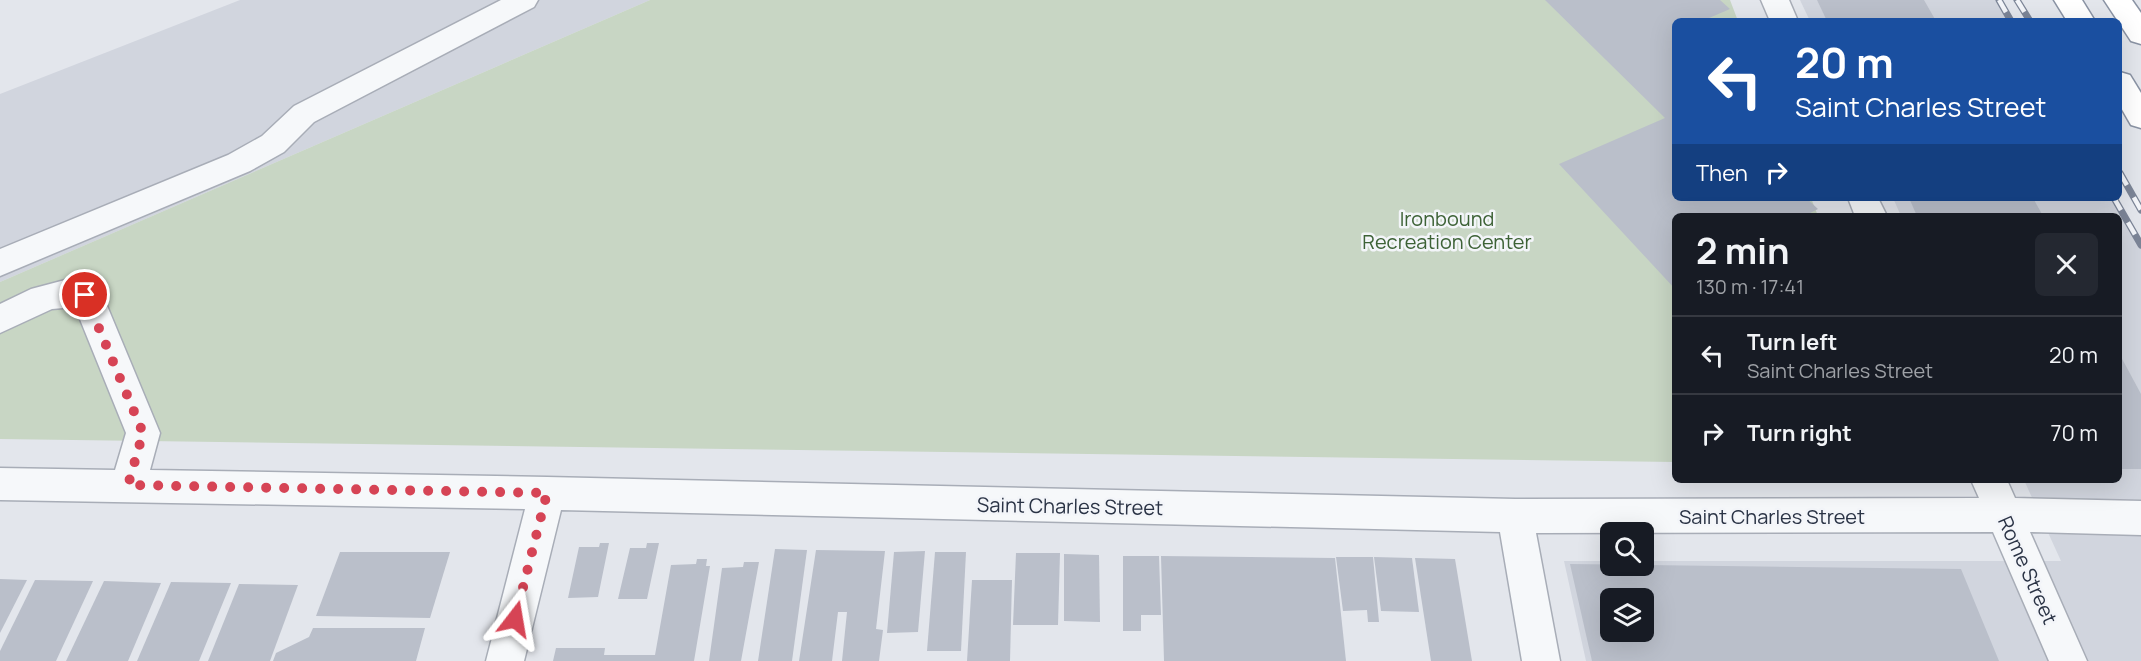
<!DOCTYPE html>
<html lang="en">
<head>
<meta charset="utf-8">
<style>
	body { margin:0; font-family:Manrope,sans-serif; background:#242831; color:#f1f3f6; height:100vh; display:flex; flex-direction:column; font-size:22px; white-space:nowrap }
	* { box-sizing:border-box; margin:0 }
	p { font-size:20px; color:#9ea1a6 }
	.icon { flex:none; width:33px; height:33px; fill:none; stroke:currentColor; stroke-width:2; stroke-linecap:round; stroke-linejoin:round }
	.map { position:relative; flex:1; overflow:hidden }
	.details { position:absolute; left:1672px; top:213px; width:450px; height:270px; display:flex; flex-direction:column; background:#171b24; border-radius:9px; box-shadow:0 6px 24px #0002 }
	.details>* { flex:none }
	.top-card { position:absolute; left:1672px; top:18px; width:450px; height:183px; border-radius:9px; box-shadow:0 6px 24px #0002; background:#1a4fa0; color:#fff; overflow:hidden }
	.controls { position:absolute; left:1600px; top:522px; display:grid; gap:12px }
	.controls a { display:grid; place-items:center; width:54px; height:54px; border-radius:9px; background:#171b24; box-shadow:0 6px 24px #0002; font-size:30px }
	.pin { position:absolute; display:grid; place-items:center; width:51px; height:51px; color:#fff; margin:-26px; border:3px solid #fff; border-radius:50%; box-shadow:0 2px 6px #0007 }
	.me { position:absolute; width:66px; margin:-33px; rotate:14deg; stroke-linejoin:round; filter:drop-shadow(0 0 4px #0008) }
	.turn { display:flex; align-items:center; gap:21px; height:126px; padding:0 24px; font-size:27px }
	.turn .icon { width:78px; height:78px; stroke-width:2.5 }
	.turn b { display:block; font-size:42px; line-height:51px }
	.then { display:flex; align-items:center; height:57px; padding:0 24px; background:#0003; gap:12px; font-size:22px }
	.round { display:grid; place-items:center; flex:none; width:63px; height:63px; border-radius:9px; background:#242831 }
	.overview { display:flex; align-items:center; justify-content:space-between; height:102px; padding:0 24px }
	h1 { font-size:36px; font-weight:700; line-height:45px }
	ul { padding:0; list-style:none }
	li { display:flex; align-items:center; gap:18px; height:78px; padding:0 24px; border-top:2px solid #363941 }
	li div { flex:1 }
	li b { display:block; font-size:22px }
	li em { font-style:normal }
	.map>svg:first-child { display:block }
	.built { fill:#d1d5de; fill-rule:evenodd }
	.green { fill:#c8d6c4 }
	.building { fill:#babfca; fill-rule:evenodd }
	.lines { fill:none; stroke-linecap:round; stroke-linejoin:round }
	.minor-casing { stroke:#a8adb7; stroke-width:3 }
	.highway-casing { stroke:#8a93a4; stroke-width:3 }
	.minor { fill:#f6f8fa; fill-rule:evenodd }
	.highway { fill:#fff; fill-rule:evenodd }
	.rail-casing { stroke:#7c8597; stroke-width:7 }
	.rail { stroke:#f3f5f9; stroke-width:4.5; stroke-dasharray:14; stroke-linecap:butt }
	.route { stroke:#d64455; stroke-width:10; stroke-dasharray:0 18 }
	.labels { text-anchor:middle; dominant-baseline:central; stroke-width:5; stroke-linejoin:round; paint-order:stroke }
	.park-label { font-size:20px; fill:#3d6236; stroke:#f3f5f9 }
	.street-label { font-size:20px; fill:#2a3345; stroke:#f3f5f9 }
</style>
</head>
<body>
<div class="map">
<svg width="2141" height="661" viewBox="0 0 2141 661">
	<rect width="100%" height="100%" fill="#e3e6ec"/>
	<g class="built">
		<path d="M 240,0 L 650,0 L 0,282 L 0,94 Z"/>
		<path d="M 1800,0 L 2001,0 L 2013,21 L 1810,21 Z"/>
		<path d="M 1893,198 L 2116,198 L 2141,242 L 2141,661 L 1586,661 L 1564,561 L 1611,561 L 1611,566 L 1644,566 L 1644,561 L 2061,561 L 2024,480 L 2120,480 L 2120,216 L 1901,216 ZM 1611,598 L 1644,598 L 1644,632 L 1611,632 Z"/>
	</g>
	<path class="green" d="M 650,0 L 1730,0 L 1738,21 L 1676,21 L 1676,198 L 1811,198 L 1818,216 L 1676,216 L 1675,462 L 0,439 L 0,282 Z"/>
	<g class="building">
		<path d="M 1545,0 L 1720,0 L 1730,9 L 1702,21 L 1676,21 L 1676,198 L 1806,198 L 1818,209 L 1804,216 L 1676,216 L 1676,290 L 1559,164 L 1665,118 Z"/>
		<path d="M 1817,0 L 1924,0 L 1936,21 L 1827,21 Z"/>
		<path d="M 1909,198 L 2033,198 L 2043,216 L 1917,216 Z"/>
		<path d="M 2120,355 L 2141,394 L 2141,469 L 2120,469 Z"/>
		<path d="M 600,543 L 609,543 L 598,597 L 568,598 L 579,547 L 599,547 Z"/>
		<path d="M 647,543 L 659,543 L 647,599 L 618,599 L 630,548 L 646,548 Z"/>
		<path d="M 775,549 L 807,550 L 792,661 L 758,661 Z"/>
		<path d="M 816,550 L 885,551 L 876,629 L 883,630 L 879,661 L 842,661 L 847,612 L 838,612 L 832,661 L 799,661 Z"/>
		<path d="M 925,551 L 918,632 L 887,633 L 894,552 Z"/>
		<path d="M 340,552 L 450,552 L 430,618 L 316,616 Z"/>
		<path d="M 935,552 L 966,552 L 961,651 L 927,651 Z"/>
		<path d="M 1016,553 L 1060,553 L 1058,625 L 1013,625 Z"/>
		<path d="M 1064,554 L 1099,555 L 1100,622 L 1064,621 Z"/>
		<path d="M 1123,556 L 1159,556 L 1161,615 L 1141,615 L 1141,631 L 1123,631 Z"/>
		<path d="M 1161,556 L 1335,558 L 1346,661 L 1164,661 Z"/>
		<path d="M 1336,557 L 1373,557 L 1379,622 L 1368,622 L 1367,610 L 1343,611 Z"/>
		<path d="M 1374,557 L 1412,558 L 1419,612 L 1381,611 Z"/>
		<path d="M 1415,558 L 1455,559 L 1472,661 L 1431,661 Z"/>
		<path d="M 697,559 L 707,559 L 706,566 L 710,566 L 694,661 L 553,661 L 556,648 L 605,648 L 604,655 L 655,655 L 671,565 L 696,564 Z"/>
		<path d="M 744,562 L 759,562 L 741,661 L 709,661 L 722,568 L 743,567 Z"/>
		<path d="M 1570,564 L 1961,569 L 1999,661 L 1592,661 ZM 1611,598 L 1644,598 L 1644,632 L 1611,632 Z"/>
		<path d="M 0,579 L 27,580 L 0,633 Z"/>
		<path d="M 35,580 L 93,581 L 56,661 L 0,661 L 0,651 Z"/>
		<path d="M 972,580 L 1012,580 L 1010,661 L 967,661 Z"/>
		<path d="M 104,581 L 161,583 L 128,661 L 66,661 Z"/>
		<path d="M 171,582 L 231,583 L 199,661 L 137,661 Z"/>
		<path d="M 239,584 L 298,585 L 270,661 L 208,661 Z"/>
		<path d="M 313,628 L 425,628 L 416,661 L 273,661 L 276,653 L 309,637 Z"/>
	</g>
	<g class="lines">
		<g class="minor-casing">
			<g id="minor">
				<path d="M 501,0 L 538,0 L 534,7 L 314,122 L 284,152 L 250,171 L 0,276 L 0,249 L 228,155 L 262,136 L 294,106 Z"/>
				<path d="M 1761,0 L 1789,0 L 1798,21 L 1770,21 Z"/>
				<path d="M 1848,198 L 1878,198 L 1887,216 L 1855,216 Z"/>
				<path d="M 65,280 L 76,280 L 98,286 L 103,296 L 160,433 L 150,470 L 547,477 L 1515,499 L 1979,498 L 1971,480 L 2007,480 L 2015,498 L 2141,501 L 2141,535 L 2030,532 L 2087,661 L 2049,661 L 1993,532 L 1536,533 L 1560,661 L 1522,661 L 1500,532 L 561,510 L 524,661 L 486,661 L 525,509 L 0,500 L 0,468 L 115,470 L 126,433 L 75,307 L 52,309 L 0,333 L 0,304 L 31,289 Z"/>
			</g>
		</g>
		<g class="highway-casing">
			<g id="highway">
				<path d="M 2054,0 L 2082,0 L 2095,21 L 2067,21 Z"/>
				<path d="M 2104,0 L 2132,0 L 2141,13 L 2141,44 L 2131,41 Z"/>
				<path d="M 2120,72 L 2130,75 L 2141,93 L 2141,128 L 2131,125 L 2120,106 Z"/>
			</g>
		</g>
		<use href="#minor" class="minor"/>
		<use href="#highway" class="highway"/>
		<g class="rail-casing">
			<g id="rail">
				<path d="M 1999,0 L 2011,21"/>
				<path d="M 2017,0 L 2030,21"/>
				<path d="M 2120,173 L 2141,210"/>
				<path d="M 2114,198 L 2141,245"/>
			</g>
		</g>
		<use href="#rail" class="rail"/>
	</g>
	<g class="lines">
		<path class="route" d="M 85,295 L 143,433 L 128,485 L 547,493 L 515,619"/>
	</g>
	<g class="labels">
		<g class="park-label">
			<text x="1447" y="218">Ironbound<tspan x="1447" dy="23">Recreation Center</tspan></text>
		</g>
		<g class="street-label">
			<text transform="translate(1070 506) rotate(1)">Saint Charles Street</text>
			<text x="1772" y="516">Saint Charles Street</text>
			<text transform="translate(2028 570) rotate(66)">Rome Street</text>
		</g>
	</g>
</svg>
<div class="controls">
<a><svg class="icon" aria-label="search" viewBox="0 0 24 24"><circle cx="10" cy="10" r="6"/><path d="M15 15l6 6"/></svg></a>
<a><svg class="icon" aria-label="layers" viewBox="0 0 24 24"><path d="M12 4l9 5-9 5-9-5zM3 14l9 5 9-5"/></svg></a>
</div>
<div class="pin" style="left:85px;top:295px;background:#d93025"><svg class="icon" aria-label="arrive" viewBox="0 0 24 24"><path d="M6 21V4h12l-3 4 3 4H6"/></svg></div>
<svg class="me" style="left:515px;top:619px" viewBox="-20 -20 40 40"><path d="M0-17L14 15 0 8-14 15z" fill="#d64455" stroke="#fff" stroke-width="4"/></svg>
<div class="top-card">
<div class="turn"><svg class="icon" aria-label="left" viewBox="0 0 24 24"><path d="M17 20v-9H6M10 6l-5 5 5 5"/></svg><div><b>20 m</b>Saint Charles Street</div></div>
<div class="then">Then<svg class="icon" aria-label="right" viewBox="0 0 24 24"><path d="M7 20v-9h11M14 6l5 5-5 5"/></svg></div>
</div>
<section class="details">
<div class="overview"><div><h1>2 min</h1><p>130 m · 17:41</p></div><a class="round"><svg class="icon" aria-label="close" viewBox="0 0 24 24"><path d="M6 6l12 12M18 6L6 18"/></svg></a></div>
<ul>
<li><svg class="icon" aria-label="left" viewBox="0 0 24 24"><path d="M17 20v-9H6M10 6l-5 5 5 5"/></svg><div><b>Turn left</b><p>Saint Charles Street</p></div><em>20 m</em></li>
<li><svg class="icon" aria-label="right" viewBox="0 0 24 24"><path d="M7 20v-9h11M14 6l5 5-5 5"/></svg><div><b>Turn right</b></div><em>70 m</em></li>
</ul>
</section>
</div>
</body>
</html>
